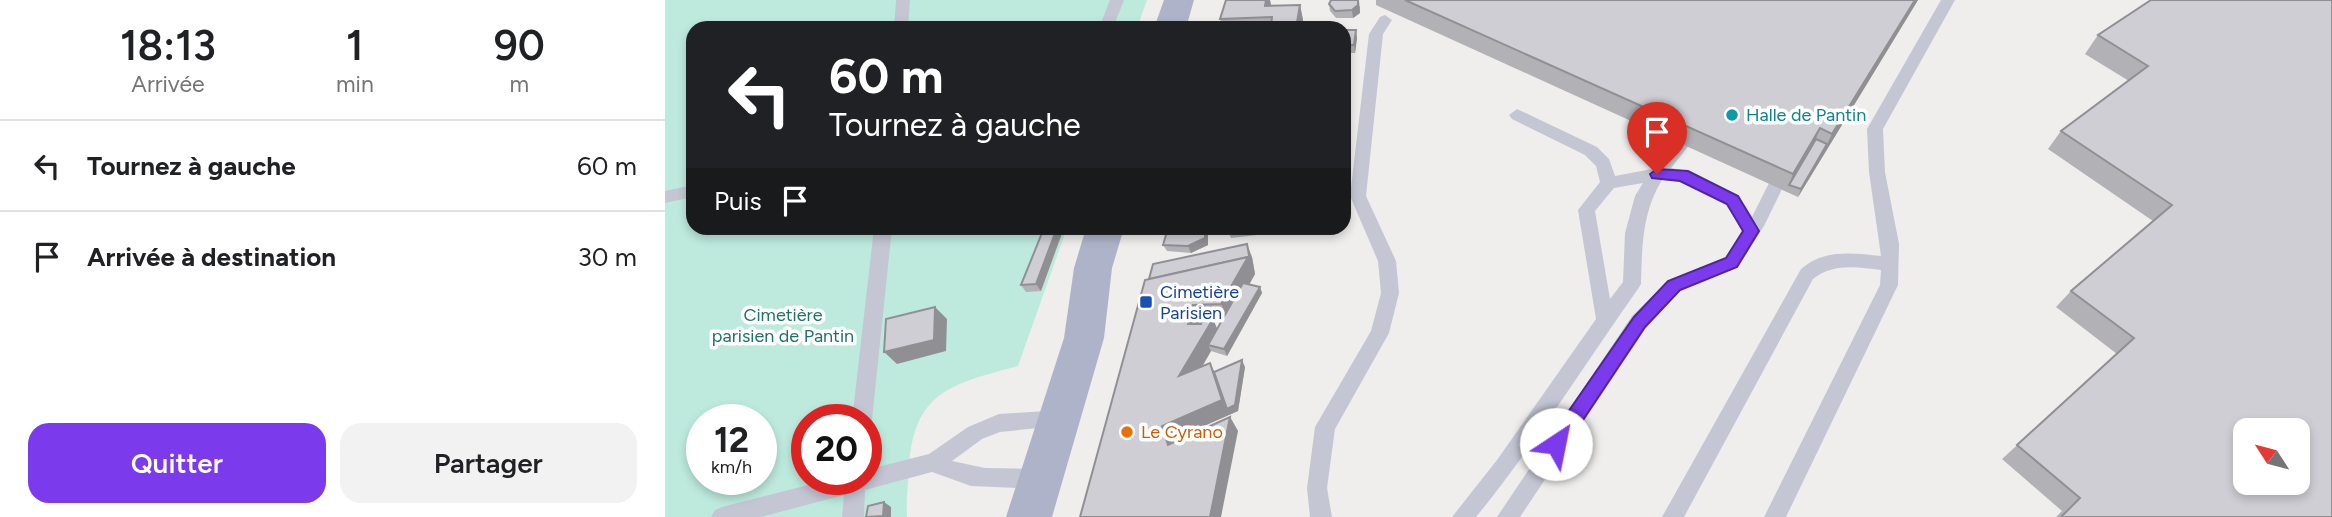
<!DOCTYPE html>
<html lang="fr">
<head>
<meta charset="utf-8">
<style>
	body { margin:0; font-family:Figtree,sans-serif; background:#f2f2f2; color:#202124; height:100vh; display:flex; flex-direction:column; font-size:26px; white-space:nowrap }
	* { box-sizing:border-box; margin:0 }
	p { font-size:23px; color:#757577 }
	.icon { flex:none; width:38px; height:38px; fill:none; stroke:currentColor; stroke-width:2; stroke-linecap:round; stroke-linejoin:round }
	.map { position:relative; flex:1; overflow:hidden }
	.sheet { display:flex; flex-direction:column; background:#fff; width:665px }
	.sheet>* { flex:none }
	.guide { position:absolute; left:21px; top:21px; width:665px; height:214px; border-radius:21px; box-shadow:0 4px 10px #0003; background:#202124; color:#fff; overflow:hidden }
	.needle { width:46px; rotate:306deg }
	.tools { position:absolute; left:1568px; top:418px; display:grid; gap:14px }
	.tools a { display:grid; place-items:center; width:77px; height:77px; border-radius:14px; background:#fff; box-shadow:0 4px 10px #0003; font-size:35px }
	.speed { position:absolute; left:21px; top:404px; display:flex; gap:14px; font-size:35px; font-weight:700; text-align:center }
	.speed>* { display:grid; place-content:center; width:91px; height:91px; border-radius:50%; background:#fff; box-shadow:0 4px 10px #0003; line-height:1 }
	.speed small { font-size:18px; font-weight:400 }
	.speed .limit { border:10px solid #d22; background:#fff; color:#111 }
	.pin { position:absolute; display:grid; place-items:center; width:60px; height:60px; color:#fff; margin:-72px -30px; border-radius:50% 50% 50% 0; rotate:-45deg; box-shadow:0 0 7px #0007 }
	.pin .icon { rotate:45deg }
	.me { position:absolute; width:77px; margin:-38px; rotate:34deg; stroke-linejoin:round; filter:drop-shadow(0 0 5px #0008) }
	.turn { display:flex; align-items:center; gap:24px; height:147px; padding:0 28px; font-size:32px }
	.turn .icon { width:91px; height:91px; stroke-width:2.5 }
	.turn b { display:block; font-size:49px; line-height:60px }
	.then { display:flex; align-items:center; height:66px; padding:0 28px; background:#0003; gap:14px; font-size:26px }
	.eta { display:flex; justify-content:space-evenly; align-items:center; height:119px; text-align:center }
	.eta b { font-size:42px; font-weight:600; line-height:49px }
	.button { display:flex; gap:14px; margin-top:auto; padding:14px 28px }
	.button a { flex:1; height:80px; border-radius:21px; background:#7c3aed; color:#fff; font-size:28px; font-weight:600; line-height:80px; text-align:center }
	.button a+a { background:#f2f2f2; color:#202124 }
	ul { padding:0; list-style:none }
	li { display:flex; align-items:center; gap:21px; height:91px; padding:0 28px; border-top:2px solid #e0e0e0 }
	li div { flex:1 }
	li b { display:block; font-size:26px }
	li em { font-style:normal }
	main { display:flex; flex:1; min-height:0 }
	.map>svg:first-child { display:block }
	.green { fill:#beeade; fill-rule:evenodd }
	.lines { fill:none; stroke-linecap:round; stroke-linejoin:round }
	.lane { fill:#c4c7d3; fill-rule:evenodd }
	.primary { fill:#afb3c9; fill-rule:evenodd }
	.wall { fill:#b1b1b6; fill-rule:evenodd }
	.shaded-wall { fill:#909094 }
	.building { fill:#ceced4; stroke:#909094; stroke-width:2; fill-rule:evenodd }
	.route { fill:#7c3aed; stroke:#51269a; stroke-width:2 }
	.culture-dot { fill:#0f9aa8; stroke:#fff; stroke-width:2.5 }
	.transit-dot { fill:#1a4fb4; stroke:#fff; stroke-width:2.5 }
	.food-dot { fill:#e8710a; stroke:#fff; stroke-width:2.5 }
	.labels { text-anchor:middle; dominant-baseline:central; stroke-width:7; stroke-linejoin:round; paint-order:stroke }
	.culture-label { font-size:18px; fill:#0d838f; stroke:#fff; text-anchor:start }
	.transit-label { font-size:18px; fill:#164399; stroke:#fff; text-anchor:start }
	.park-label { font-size:18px; fill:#1f7265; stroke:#fff }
	.food-label { font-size:18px; fill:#c56008; stroke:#fff; text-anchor:start }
</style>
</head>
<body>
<main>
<section class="sheet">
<div class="eta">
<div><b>18:13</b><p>Arrivée</p></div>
<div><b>1</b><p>min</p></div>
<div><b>90</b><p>m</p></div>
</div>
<ul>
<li><svg class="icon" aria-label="left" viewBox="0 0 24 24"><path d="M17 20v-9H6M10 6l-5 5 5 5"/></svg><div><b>Tournez à gauche</b></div><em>60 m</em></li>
<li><svg class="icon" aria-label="arrive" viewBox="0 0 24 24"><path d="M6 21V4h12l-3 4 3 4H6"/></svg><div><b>Arrivée à destination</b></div><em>30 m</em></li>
</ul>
<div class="button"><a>Quitter</a><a>Partager</a></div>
</section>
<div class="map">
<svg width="1667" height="517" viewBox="0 0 1667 517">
	<rect width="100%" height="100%" fill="#efeeed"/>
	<path class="green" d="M 0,0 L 482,0 L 472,28 L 28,28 L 28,228 L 402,228 L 353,366 C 287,384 248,391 244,469 C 243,485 241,501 242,517 L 0,517 ZM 37,420 L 96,420 L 96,480 L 37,480 ZM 142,420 L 201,420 L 201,480 L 142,480 Z"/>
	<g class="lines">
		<g class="lane">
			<path d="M 231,0 L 245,0 L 243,28 L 229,28 Z"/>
			<path d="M 445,0 L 459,0 L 448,28 L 434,28 Z"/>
			<path d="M 1276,0 L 1290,0 L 1218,129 L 1220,172 L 1234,244 L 1233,285 L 1121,517 L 1099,517 L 1215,285 L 1216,270 C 1192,267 1168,263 1148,279 L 1019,517 L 997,517 L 1136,269 C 1159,249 1187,253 1216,256 L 1204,172 L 1202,129 Z"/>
			<path d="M 720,15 L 727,20 L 718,34 L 701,196 L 731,261 L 734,293 L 724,333 L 670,429 L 662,488 L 667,517 L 645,517 L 642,488 L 650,427 L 706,331 L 716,293 L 713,261 L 685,196 L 704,34 L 715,17 Z"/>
			<path d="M 852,109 L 932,147 L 944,159 L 950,176 L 987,169 L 1011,140 L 1023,140 L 1025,144 L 1006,168 L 1023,171 L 1073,195 L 1087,217 L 1104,183 L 1116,183 L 1118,187 L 1099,226 L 1073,267 L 1015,291 L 981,328 L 855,517 L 832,517 L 967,316 L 1003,281 L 1061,257 L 1078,231 L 1061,205 L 1015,181 L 997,180 C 977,212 977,247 976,284 L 973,289 C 919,365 870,445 811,517 L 787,517 L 832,460 L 931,319 L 913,210 L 935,182 L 931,166 L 920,155 L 847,119 L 844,115 ZM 978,183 L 970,196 L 960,233 L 958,282 L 945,299 L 930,211 L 949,188 Z"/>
			<path d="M 28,185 L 28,197 L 0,203 L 0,191 Z"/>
			<path d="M 209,228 L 227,228 L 207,420 L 201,427 L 201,420 L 187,420 Z"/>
			<path d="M 396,410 L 403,413 L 406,419 L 403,425 L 335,432 L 317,439 L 287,461 L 320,468 L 374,469 L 381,472 L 384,479 L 381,486 L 374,489 L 306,486 L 267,472 L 200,490 L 199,517 L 177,517 L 179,495 L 96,517 L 46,517 L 50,510 L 57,507 L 163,480 L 201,480 L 201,470 L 264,454 L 303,427 L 334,414 Z"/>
		</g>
		<g class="primary">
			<path d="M 499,0 L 529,0 L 521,28 L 489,28 Z"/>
			<path d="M 421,228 L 459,228 L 447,268 L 439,338 L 387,517 L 341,517 L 399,338 L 409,268 Z"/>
		</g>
	</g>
	<g class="wall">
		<path d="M 561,0 L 605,0 L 605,6 L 635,5 L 638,20 L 637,28 L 558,28 L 555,19 Z"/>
		<path d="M 711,0 L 1253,0 L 1133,197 L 711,5 Z"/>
		<path d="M 1486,0 L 1667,517 L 1391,517 L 1397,511 L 1337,459 L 1452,354 L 1391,307 L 1406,291 L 1488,221 L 1383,149 L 1396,131 L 1464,81 L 1420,54 L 1433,35 Z"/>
		<path d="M 664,4 L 695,6 L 695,13 L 688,18 L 671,18 L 665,11 Z"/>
		<path d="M 679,30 L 692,38 L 690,53 L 679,53 Z"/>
		<path d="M 379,228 L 376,291 L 361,292 L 356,285 Z"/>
		<path d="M 503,228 L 610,228 L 609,233 L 566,238 L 564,233 L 543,235 L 543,245 L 526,253 L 502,251 L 498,245 Z"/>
		<path d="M 587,257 L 590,274 L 584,285 L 595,287 L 597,293 L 562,356 L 546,351 L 537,367 L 545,363 L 549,372 L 580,367 L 573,411 L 507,440 L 507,443 L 565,417 L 573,431 L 415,517 L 484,279 ZM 557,320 L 552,329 L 548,321 Z"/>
	</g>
	<g class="shaded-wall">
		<path d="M 601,0 L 605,0 L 606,4 L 604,18 L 600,6 Z"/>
		<path d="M 694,0 L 695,13 L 688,18 L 687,10 Z"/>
		<path d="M 1250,0 L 1253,0 L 1133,197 L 1136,189 L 1162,144 L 1167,134 Z"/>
		<path d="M 635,5 L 638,20 L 637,28 L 631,28 Z"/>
		<path d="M 691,30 L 692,38 L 690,53 L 689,45 Z"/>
		<path d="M 1155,128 L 1148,146 L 1124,185 L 1128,174 Z"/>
		<path d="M 392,228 L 399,228 L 376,291 L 371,284 Z"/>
		<path d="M 540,228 L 543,235 L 543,245 L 526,253 L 523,246 Z"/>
		<path d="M 582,244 L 587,257 L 590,274 L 564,320 L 556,304 Z"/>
		<path d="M 595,287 L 597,293 L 562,356 L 559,349 Z"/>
		<path d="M 528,305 L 536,321 L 531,340 L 523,324 Z"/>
		<path d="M 270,307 L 282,319 L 281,351 L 232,364 L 219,352 Z"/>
		<path d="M 548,319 L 555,335 L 543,345 L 546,351 L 523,391 L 514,376 Z"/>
		<path d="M 577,360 L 580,367 L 573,411 L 507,440 L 513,459 L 503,445 L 497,426 L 545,363 L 553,379 Z"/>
		<path d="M 565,417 L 573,431 L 556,517 L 545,517 Z"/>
		<path d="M 219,502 L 226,507 L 226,517 L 214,517 Z"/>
	</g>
	<g class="building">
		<path d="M 561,0 L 601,0 L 600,6 L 635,5 L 631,28 L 595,28 L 606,27 L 607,17 L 555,19 Z"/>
		<path d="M 666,0 L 693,0 L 693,5 L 687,10 L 670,11 L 664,4 Z"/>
		<path d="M 740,0 L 1250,0 L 1167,134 L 1155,128 L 1128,174 Z"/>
		<path d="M 1486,0 L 1667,0 L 1667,517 L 1396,517 L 1415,498 L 1352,445 L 1469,338 L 1406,291 L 1507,205 L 1396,131 L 1483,66 L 1433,35 ZM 1580,430 L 1633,430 L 1633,483 L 1580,483 Z"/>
		<path d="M 679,30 L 691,30 L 689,45 L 679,45 Z"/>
		<path d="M 1151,139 L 1162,144 L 1136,189 L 1124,185 Z"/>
		<path d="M 379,228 L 392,228 L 371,284 L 356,285 Z"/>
		<path d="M 503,228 L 549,228 L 540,228 L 540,238 L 523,246 L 498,245 Z"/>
		<path d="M 563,228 L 594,228 L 563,231 Z"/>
		<path d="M 582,244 L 585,261 L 583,257 L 484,279 L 488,264 Z"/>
		<path d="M 583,257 L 556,304 L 528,305 L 523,324 L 536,324 L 537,319 L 548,319 L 514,376 L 545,363 L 557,400 L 497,426 L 503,445 L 565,417 L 545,517 L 415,517 L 480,280 Z"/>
		<path d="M 578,283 L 595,287 L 559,349 L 543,345 Z"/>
		<path d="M 270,307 L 269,340 L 219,352 L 221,319 Z"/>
		<path d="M 577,360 L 570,405 L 562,409 L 549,372 Z"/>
		<path d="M 219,502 L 218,516 L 201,517 L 203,506 Z"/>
	</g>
	<path class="route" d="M 992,169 L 1023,171 L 1073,196 L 1094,231 L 1072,267 L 1015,290 L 980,327 L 898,450 L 891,453 L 885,450 L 882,444 L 885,438 L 969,317 L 1003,281 L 1061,258 L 1078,231 L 1062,204 L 1015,181 L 987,178 L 985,174 Z"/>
	<circle class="culture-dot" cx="1067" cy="115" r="7"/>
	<rect class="transit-dot" x="474" y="295" width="14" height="14" rx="3.5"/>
	<circle class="food-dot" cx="462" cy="432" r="7"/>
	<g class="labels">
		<g class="culture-label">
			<text x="1081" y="115">Halle de Pantin</text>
		</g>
		<g class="transit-label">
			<text x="495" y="292">Cimetière<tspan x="495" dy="21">Parisien</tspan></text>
		</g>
		<g class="park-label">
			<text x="118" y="315">Cimetière<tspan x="118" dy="21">parisien de Pantin</tspan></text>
		</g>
		<g class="food-label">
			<text x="476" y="432">Le Cyrano</text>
		</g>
	</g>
</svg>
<div class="tools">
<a><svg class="needle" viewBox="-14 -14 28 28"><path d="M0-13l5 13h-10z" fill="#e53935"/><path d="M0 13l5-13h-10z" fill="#757577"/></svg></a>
</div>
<div class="speed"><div>12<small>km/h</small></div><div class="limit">20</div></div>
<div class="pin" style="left:992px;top:174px;background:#d93025"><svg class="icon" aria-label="arrive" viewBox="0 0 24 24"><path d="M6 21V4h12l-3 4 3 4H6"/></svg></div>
<svg class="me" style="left:891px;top:444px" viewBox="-20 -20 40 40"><circle r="19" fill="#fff"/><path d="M0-13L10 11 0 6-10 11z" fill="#7c3aed"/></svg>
<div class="guide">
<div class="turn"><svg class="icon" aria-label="left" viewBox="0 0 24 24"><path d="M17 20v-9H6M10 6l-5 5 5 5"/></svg><div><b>60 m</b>Tournez à gauche</div></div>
<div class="then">Puis<svg class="icon" aria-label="arrive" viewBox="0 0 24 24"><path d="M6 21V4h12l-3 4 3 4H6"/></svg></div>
</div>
</div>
</main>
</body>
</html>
